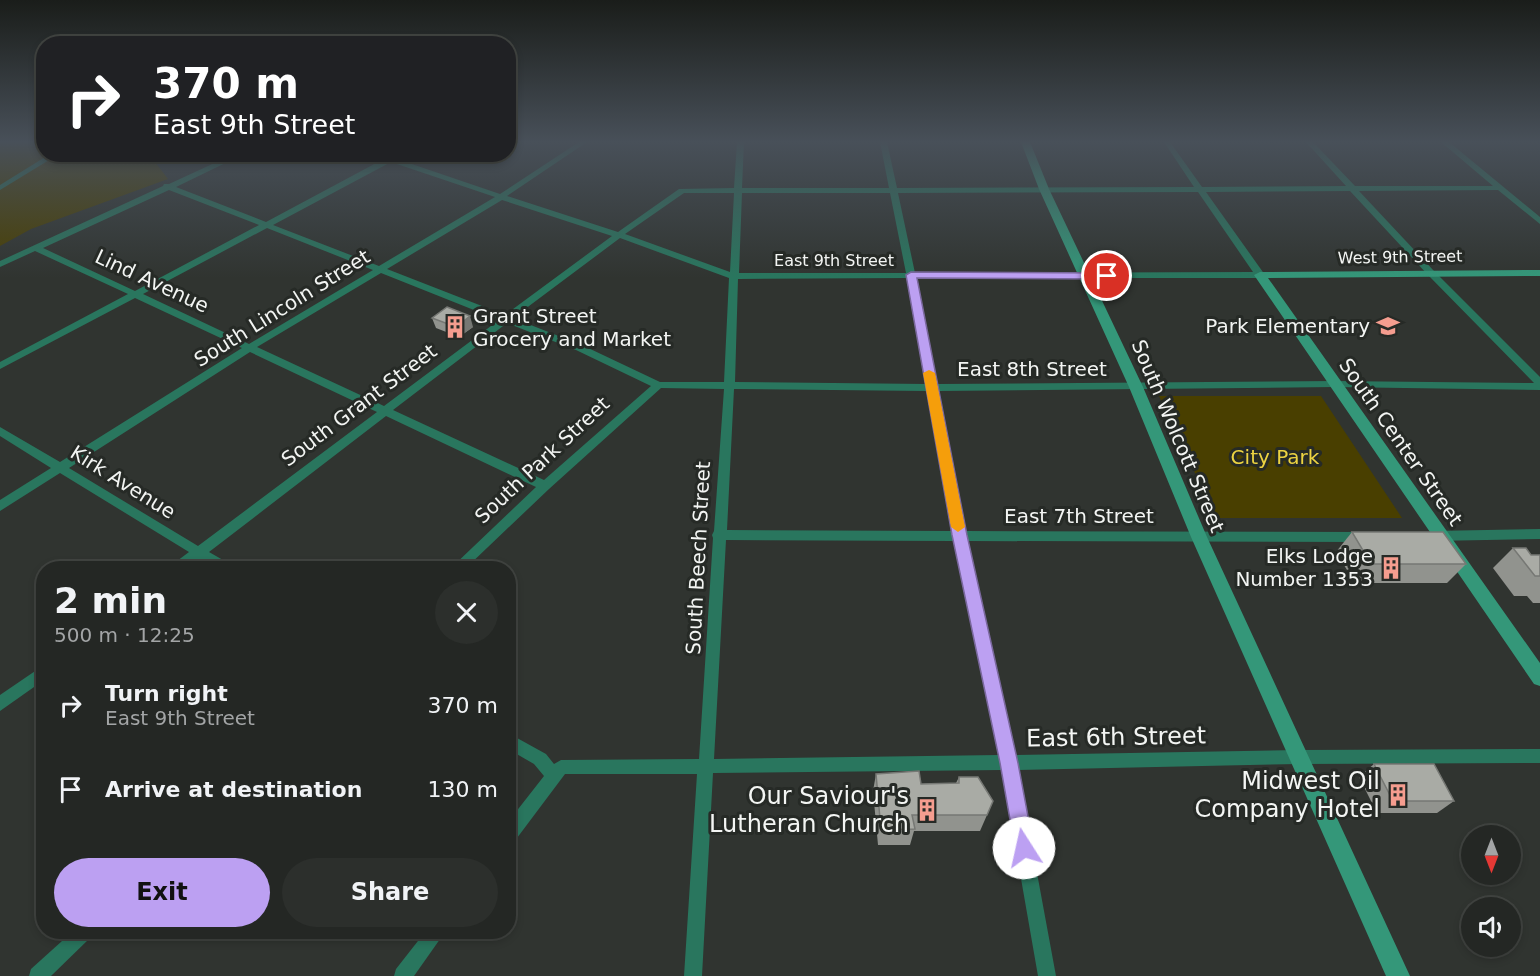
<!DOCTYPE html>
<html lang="en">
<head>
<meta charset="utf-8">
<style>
	body { margin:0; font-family:"DejaVu Sans",sans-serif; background:#2c2f2c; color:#f1f3f6; height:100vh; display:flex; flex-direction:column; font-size:22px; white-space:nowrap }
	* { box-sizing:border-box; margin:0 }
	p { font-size:20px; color:#a3a5a6 }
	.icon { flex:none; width:33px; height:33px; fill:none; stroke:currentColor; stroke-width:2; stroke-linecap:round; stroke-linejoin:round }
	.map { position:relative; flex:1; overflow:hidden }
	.sheet { position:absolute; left:36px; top:561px; width:480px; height:378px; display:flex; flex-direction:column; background:#242724; border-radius:24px; box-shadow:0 3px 9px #0003,0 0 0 2px #414441 }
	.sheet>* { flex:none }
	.guide { position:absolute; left:36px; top:36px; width:480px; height:126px; border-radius:24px; box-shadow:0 3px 9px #0003,0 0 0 2px #414441; background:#202124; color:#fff; overflow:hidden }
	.needle { width:39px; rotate:180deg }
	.tools { position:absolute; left:1461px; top:825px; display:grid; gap:12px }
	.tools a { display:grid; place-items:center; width:60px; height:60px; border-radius:50%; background:#242724; box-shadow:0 3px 9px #0003,0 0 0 2px #414441; font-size:30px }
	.pin { position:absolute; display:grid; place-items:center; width:51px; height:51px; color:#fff; margin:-26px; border:3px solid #fff; border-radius:50%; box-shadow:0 2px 6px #0007 }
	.me { position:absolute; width:66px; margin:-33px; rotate:350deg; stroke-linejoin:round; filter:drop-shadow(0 0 4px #0008) }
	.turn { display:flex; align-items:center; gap:21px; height:126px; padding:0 18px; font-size:27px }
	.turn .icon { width:78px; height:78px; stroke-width:2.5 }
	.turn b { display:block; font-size:42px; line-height:51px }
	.round { display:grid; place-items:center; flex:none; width:63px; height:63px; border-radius:32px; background:#2c2f2c }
	.head { display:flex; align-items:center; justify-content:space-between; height:102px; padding:0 18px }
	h1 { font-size:36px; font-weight:700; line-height:45px }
	.cta { display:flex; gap:12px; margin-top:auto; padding:12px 18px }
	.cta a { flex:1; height:69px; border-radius:36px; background:#bca0f2; color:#111; font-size:24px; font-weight:700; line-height:69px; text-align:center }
	.cta a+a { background:#2c2f2c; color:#f1f3f6 }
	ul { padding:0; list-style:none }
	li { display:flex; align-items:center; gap:18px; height:84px; padding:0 18px }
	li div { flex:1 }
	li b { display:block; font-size:22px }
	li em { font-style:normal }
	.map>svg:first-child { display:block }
	.green { fill:#493f00 }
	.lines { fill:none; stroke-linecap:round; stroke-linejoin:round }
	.street { fill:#29765e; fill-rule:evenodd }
	.secondary { fill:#349779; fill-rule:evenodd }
	.wall { fill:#91938e }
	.shaded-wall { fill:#767874 }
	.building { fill:#a9aba5; stroke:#767874; stroke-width:1.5 }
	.route { fill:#bca0f2; stroke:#7a689d; stroke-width:1.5 }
	.slow { fill:#f59e0b }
	.labels { text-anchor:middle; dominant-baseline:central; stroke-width:6; stroke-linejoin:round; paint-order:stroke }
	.far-street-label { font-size:16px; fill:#f3f5f3; stroke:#262a26 }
	.street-label { font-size:20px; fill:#f3f5f3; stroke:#262a26 }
	.poi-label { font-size:20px; fill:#f3f5f3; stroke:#262a26; text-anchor:end }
	.park-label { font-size:20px; fill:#ecd341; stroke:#262a26 }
	.near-street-label { font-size:24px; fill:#f3f5f3; stroke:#262a26 }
	.near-poi-label { font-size:24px; fill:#f3f5f3; stroke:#262a26; text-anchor:end }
</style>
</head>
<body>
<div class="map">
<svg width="1540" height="976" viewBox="0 0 1540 976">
	<rect width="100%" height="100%" fill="#303430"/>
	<g class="green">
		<path d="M 0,142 L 43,142 L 44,154 L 166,155 L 155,162 L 168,179 L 31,229 L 0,246 Z"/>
		<path d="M 1159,396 L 1321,396 L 1402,518 L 1216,518 Z"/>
	</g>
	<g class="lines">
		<g class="street">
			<path d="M 579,142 L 587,142 L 507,196 L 618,232 L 679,189 L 734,188 L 737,142 L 744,142 L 742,188 L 889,188 L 880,142 L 887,142 L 897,188 L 1194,187 L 1164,142 L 1170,142 L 1202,187 L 1346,186 L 1306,142 L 1313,142 L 1355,186 L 1493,186 L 1441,142 L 1449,142 L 1540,217 L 1540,224 L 1498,190 L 1359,191 L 1434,271 L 1540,377 L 1540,390 L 1335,387 L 938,391 L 965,531 L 1362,532 L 1366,534 L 1368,537 L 1366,540 L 1362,542 L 967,541 L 1015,755 L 1299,750 L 1540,749 L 1540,763 L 1299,764 L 1018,770 L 1056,976 L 1038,976 L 1002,770 L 713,773 L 702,976 L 684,976 L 697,774 L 565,774 L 514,842 L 508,844 L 508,822 L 544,776 L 534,764 L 508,749 L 508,733 L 546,754 L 554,764 L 561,760 L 699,759 L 713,538 L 712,535 L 714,531 L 724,389 L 661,388 L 549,489 L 466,568 L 451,568 L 536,487 L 386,416 L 209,552 L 230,564 L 231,568 L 215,568 L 199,559 L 187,568 L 172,568 L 173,564 L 189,552 L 60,473 L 0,511 L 0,500 L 51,468 L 0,436 L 0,427 L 60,462 L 242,348 L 135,298 L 0,369 L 0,362 L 128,294 L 35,251 L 0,267 L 0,261 L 163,186 L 164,184 L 169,184 L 234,154 L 244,154 L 176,187 L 266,222 L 393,154 L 399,154 L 400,156 L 397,159 L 500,194 ZM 391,162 L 495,197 L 379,266 L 273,225 ZM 169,190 L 259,225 L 135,291 L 43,248 ZM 1350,191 L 1428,275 L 1534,383 L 1335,381 L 937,384 L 916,278 L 1260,278 L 1265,275 L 1206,192 ZM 1198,192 L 1253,272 L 915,273 L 898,193 ZM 684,193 L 734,193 L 730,272 L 625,234 ZM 742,193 L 890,193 L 906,273 L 739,273 ZM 502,200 L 612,236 L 505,315 L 387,269 ZM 267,228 L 373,270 L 249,344 L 143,294 ZM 620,238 L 729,278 L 724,382 L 660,382 L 584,346 L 513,318 ZM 381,273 L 499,320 L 384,406 L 257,347 ZM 907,278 L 926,384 L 735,382 L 738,279 ZM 507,323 L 576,350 L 651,386 L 544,480 L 393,410 ZM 250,352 L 377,412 L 198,546 L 69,468 ZM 734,389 L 927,391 L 952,531 L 727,530 ZM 726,540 L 954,541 L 999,755 L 714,759 Z"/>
			<path d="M 50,154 L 59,154 L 0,190 L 0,185 Z"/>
			<path d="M 1540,529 L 1540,539 L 1433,541 L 1429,539 L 1427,536 L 1429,533 L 1433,531 Z"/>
			<path d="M 44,665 L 44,680 L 0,711 L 0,695 Z"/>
			<path d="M 72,932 L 93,932 L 90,938 L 51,976 L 29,976 L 31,969 Z"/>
			<path d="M 425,932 L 445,932 L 414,976 L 394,976 L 396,969 Z"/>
		</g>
		<g class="secondary">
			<path d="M 1021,142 L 1030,142 L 1049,189 L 1143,387 L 1207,537 L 1410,976 L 1386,976 L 1191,537 L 1129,387 L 1039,189 Z"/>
			<path d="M 1540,270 L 1540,276 L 1268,278 L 1540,663 L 1540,686 L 1534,684 L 1254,275 L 1260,272 Z"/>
		</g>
	</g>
	<g class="wall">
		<path d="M 432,318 L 473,327 L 459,337 L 436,328 Z"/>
		<path d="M 1352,532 L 1466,564 L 1447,583 L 1355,583 L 1336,552 Z"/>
		<path d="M 1513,548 L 1531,555 L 1540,555 L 1540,603 L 1533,603 L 1527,596 L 1514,596 L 1493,568 Z"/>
		<path d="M 1374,764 L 1454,801 L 1437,813 L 1377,813 L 1359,777 Z"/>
		<path d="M 876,774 L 921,784 L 956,783 L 959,777 L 987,815 L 980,831 L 914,831 L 910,845 L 878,845 L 873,791 Z"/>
	</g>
	<path class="shaded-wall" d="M 470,316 L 473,327 L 459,337 L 456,327 Z"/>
	<g class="building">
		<path d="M 447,307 L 470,316 L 456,327 L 432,318 Z"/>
		<path d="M 1352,532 L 1443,532 L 1466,564 L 1371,564 Z"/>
		<path d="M 1513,548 L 1526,548 L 1531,555 L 1540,555 L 1540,576 L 1535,576 Z"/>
		<path d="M 1374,764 L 1434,764 L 1454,801 L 1393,801 Z"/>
		<path d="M 919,771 L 921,784 L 959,783 L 959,777 L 978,777 L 993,801 L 987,815 L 912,815 L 915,829 L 881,830 L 876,774 Z"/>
	</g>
	<linearGradient id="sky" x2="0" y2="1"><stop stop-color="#1a1d1a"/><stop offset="0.51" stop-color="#485059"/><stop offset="1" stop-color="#485059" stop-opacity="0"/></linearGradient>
	<rect width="1540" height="278" fill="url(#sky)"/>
	<path class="route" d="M 911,272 L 1107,273 L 1112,276 L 1107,279 L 917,278 L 967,535 L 1018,763 L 1034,848 L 1031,855 L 1024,858 L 1017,855 L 1015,848 L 1000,763 L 952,535 L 906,275 Z"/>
	<path class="slow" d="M 929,370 L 935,373 L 965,527 L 958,532 L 951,527 L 923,373 Z"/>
	<defs>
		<g id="school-bare" transform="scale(1.8)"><path d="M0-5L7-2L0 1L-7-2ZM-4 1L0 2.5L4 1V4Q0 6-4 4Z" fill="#f59d8f" stroke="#262a26" stroke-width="2.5" paint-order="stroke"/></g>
		<g id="building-bare" transform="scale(1.8)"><path d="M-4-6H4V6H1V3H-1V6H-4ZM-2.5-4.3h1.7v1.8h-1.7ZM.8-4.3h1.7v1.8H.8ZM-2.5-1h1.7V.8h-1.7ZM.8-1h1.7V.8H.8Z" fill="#f59d8f" stroke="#262a26" stroke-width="2.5" paint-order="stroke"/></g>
	</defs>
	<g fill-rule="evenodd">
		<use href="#school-bare" x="1388" y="326"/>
		<use href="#building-bare" x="455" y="327"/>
		<use href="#building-bare" x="1391" y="568"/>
		<use href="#building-bare" x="1398" y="795"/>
		<use href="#building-bare" x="927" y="810"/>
	</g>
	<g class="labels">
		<g class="far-street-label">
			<text transform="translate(1400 257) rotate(-1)">West 9th Street</text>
			<text x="834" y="260">East 9th Street</text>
		</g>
		<g class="street-label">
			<text transform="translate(152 281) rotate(25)">Lind Avenue</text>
			<text transform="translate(282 308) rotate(-32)">South Lincoln Street</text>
			<text x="1032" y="369">East 8th Street</text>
			<text transform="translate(359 405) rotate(-37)">South Grant Street</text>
			<text transform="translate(1178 436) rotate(67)">South Wolcott Street</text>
			<text transform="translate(1401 442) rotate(55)">South Center Street</text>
			<text transform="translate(542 460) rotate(-43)">South Park Street</text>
			<text transform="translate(123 482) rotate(32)">Kirk Avenue</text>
			<text x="1079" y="516">East 7th Street</text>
			<text transform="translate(698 558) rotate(-87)">South Beech Street</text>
		</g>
		<g class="poi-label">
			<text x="473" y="316" text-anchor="start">Grant Street<tspan x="473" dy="23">Grocery and Market</tspan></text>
			<text x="1370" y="326">Park Elementary</text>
			<text x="1373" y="556">Elks Lodge<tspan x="1373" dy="23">Number 1353</tspan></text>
		</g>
		<g class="park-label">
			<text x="1275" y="457">City Park</text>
		</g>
		<g class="near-street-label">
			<text transform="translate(1116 737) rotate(-1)">East 6th Street</text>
		</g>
		<g class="near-poi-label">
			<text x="1380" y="781">Midwest Oil<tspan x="1380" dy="28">Company Hotel</tspan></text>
			<text x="909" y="796">Our Saviour's<tspan x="909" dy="28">Lutheran Church</tspan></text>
		</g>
	</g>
</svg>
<div class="tools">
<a><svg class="needle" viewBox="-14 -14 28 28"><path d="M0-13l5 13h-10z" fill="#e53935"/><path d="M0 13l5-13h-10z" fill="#a3a5a6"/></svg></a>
<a><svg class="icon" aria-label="sound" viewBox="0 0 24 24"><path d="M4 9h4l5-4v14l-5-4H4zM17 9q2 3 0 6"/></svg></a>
</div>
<div class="pin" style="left:1107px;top:276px;background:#d93025"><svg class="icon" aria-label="arrive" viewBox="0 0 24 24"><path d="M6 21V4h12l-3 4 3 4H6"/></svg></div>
<svg class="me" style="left:1024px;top:848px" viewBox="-20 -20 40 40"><circle r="19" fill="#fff"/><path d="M0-13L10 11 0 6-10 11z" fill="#bca0f2"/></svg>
<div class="guide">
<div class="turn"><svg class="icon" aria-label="right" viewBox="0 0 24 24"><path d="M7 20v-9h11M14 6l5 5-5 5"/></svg><div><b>370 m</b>East 9th Street</div></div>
</div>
<section class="sheet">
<div class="head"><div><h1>2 min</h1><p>500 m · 12:25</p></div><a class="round"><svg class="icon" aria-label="close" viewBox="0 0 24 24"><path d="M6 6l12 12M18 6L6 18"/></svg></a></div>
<ul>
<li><svg class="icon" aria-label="right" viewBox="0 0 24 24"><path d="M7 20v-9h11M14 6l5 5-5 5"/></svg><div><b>Turn right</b><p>East 9th Street</p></div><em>370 m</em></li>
<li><svg class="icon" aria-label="arrive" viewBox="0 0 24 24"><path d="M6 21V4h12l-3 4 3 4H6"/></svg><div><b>Arrive at destination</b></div><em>130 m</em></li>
</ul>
<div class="cta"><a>Exit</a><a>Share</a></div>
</section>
</div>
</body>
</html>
